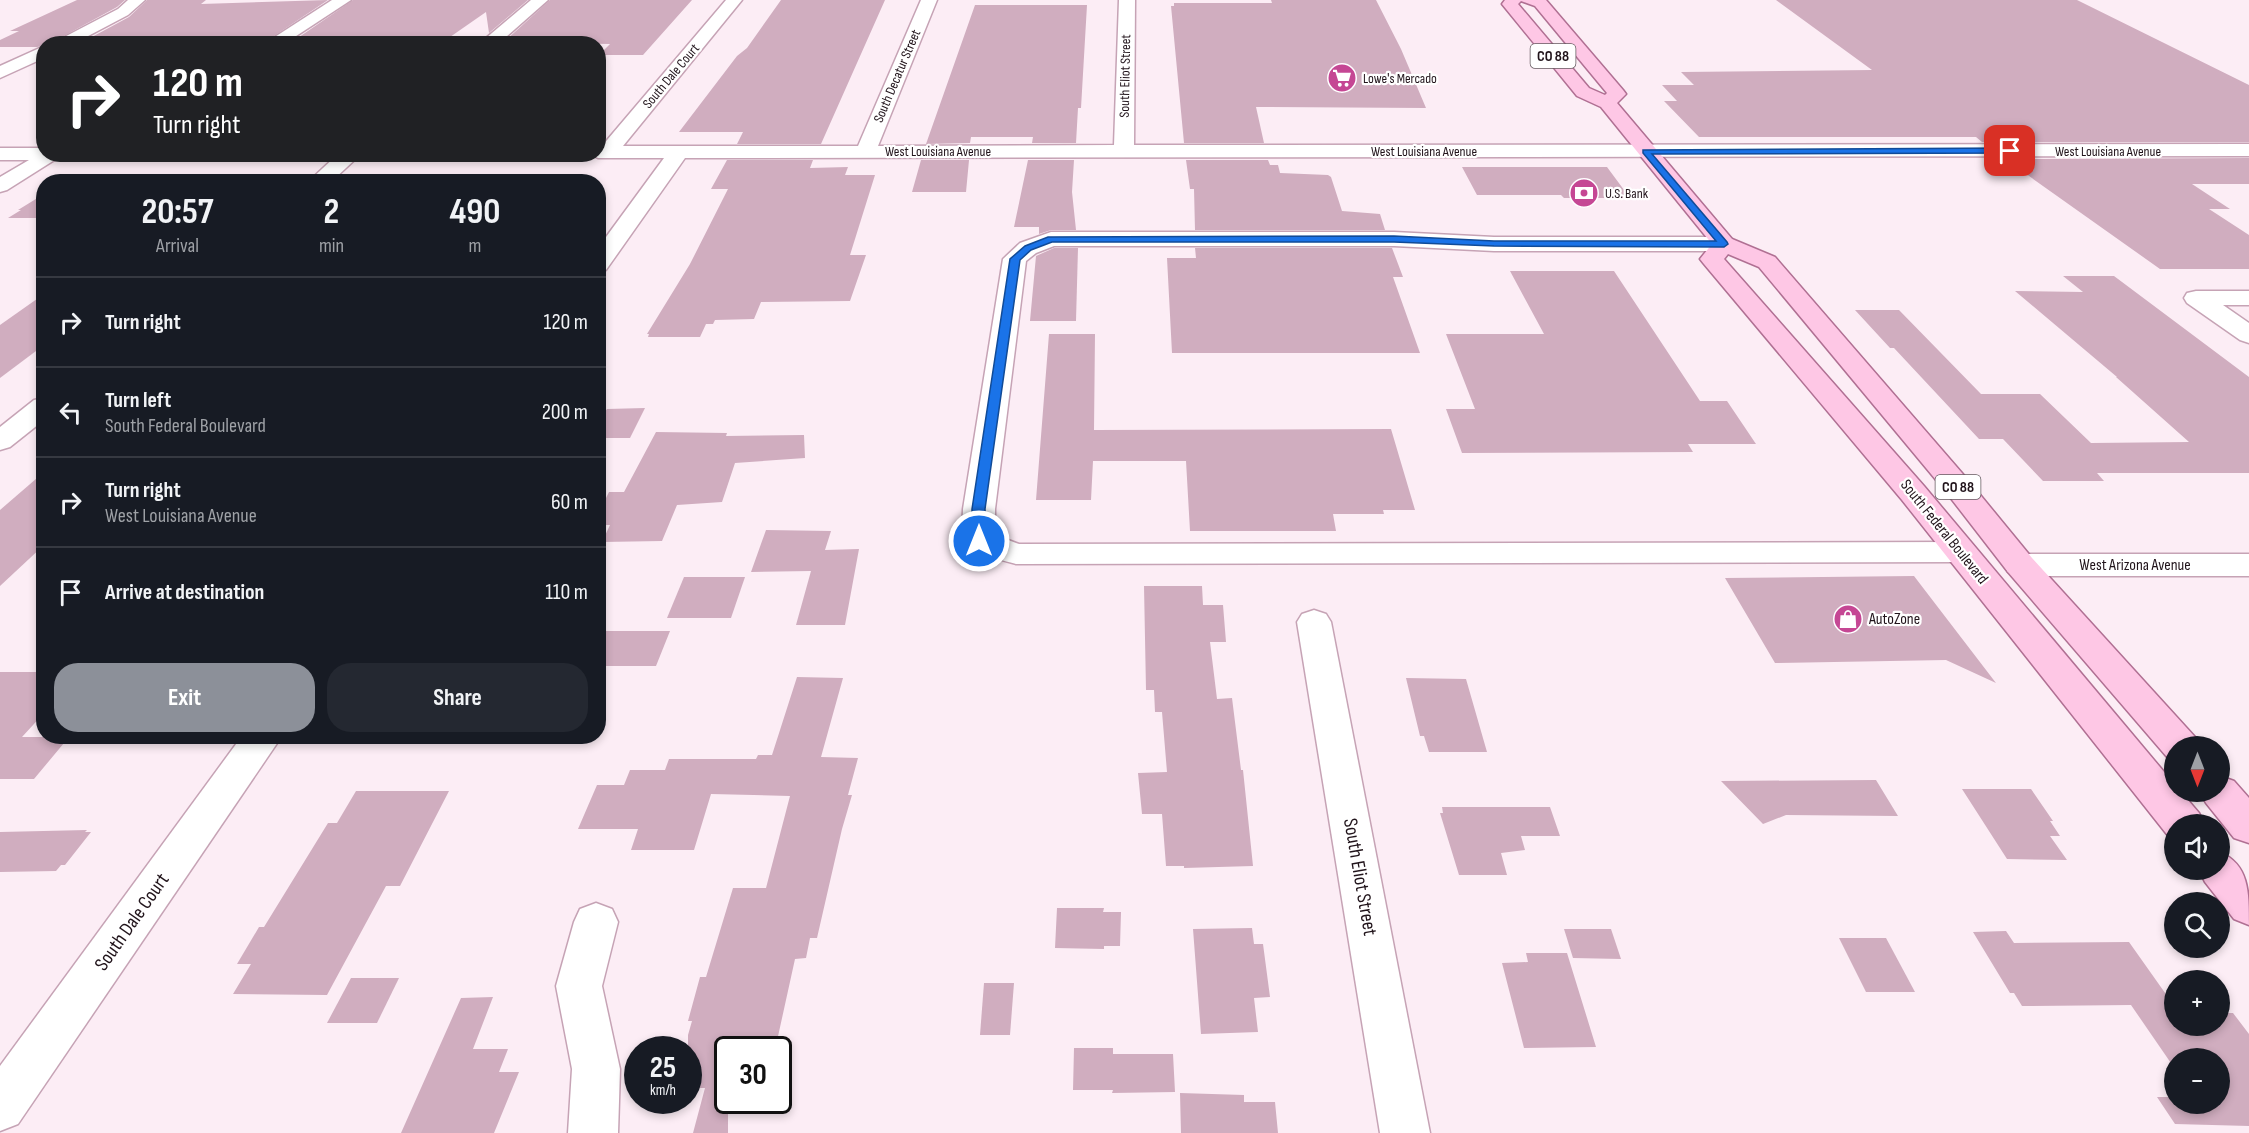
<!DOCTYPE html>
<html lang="en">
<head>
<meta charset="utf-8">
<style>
	body { margin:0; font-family:"Sofia Sans Condensed",sans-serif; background:#242831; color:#f1f3f6; height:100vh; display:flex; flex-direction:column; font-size:22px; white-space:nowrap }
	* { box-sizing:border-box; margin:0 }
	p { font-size:20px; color:#9ea1a6 }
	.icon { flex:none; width:33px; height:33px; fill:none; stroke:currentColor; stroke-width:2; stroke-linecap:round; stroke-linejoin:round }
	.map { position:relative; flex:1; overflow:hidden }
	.sheet { position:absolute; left:36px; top:174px; width:570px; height:570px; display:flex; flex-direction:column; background:#171b24; border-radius:24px; box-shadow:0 3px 9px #0003 }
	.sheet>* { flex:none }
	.guide { position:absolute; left:36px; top:36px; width:570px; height:126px; border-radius:24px; box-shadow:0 3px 9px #0003; background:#202124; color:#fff; overflow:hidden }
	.needle { width:39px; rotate:180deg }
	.controls { position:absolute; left:2164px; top:736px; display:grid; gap:12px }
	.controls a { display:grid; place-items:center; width:66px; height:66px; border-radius:50%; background:#171b24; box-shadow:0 3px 9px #0003; font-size:30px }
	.speed { position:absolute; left:624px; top:1036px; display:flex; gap:12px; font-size:30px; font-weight:700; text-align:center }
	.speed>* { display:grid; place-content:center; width:78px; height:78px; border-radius:50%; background:#171b24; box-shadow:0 3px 9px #0003; line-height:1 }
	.speed small { font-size:15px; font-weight:400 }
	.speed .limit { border:3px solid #111; border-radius:9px; background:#fff; color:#111 }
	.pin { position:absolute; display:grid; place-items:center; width:51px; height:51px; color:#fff; margin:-26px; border-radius:12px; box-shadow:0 3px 9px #0006 }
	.me { position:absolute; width:66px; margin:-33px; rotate:0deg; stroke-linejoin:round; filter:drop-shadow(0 0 4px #0008) }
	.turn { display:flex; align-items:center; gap:21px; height:126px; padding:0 18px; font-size:27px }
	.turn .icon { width:78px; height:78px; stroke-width:2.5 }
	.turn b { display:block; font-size:42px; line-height:51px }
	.eta { display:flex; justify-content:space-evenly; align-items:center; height:102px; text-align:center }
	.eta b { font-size:36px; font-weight:700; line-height:42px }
	.primary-button { display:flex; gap:12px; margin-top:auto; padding:12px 18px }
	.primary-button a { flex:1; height:69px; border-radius:24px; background:#8c9099; color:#fff; font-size:24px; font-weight:700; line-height:69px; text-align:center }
	.primary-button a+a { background:#242831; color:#f1f3f6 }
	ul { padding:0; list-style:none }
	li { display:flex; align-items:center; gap:18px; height:90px; padding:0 18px; border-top:2px solid #363941 }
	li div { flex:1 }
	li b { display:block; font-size:22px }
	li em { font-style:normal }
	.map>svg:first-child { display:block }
	.building { fill:#d0adbf }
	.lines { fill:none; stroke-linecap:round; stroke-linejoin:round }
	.minor-casing { stroke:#c6a3b5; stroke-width:3 }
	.major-casing { stroke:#b07093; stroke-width:3 }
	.minor { fill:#fff; fill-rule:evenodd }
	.major { fill:#fec7e5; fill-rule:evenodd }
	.route { fill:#1a73e8; stroke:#114b97; stroke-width:1.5 }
	.labels { text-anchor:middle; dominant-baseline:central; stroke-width:4.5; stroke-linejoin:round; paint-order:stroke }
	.far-street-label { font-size:14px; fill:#21141b; stroke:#fff }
	.far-poi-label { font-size:14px; fill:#21141b; stroke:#fff; text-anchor:start }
	.shield { fill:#fff; stroke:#645a5f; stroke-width:1.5 }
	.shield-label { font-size:15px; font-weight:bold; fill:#21141b }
	.street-label { font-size:16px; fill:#21141b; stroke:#fff }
	.poi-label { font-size:16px; fill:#21141b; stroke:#fff; text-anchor:start }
	.near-street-label { font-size:20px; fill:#21141b; stroke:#fff }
</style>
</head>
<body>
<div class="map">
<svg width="2249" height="1133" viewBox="0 0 2249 1133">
	<rect width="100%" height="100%" fill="#fcedf5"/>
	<g class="building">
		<path d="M 77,0 L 125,0 L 117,7 L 49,44 L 37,47 L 0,47 L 0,40 L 19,31 L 10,31 Z"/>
		<path d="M 147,0 L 206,0 L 201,4 L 328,0 L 262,44 L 79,44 L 129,17 Z"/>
		<path d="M 353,0 L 528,0 L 489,33 L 486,12 L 440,44 L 289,44 Z"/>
		<path d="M 550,0 L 692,0 L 643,55 L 599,55 L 610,44 L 504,42 Z"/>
		<path d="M 781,0 L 885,0 L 821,144 L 737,144 L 743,132 L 679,132 L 737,56 L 747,48 Z"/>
		<path d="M 1271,0 L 1376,0 L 1401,49 L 1426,108 L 1256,107 L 1264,143 L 1184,143 L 1171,6 L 1174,6 L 1174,3 L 1272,3 Z"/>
		<path d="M 1776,0 L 2077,0 L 2249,85 L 2249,142 L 1982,142 L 1976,137 L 1699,137 L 1664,101 L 1677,101 L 1662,85 L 1694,85 L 1681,72 L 1872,70 Z"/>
		<path d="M 975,5 L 1087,5 L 1081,108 L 1078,108 L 1076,143 L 1032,143 L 1033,137 L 971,137 L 970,143 L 926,144 Z"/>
		<path d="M 2249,158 L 2249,184 L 2192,184 L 2230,209 L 2209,209 L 2249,235 L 2249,269 L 2160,269 L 2005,159 Z"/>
		<path d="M 727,160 L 813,160 L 810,168 L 848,167 L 845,175 L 875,175 L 850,255 L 866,255 L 850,301 L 761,302 L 754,319 L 715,320 L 713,324 L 706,324 L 700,337 L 648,337 L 649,334 L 647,334 L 690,264 L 728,189 L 711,189 Z"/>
		<path d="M 921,160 L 969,160 L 966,192 L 912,192 Z"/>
		<path d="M 1028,160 L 1074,160 L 1072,192 L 1076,230 L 1051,230 L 1039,234 L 1039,227 L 1014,227 Z"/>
		<path d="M 1186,160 L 1268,160 L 1270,165 L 1278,165 L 1280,173 L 1328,175 L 1331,177 L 1342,211 L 1380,214 L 1385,230 L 1195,230 L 1194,189 L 1190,189 Z"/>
		<path d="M 1462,167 L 1607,167 L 1630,198 L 1564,198 L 1561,195 L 1477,195 Z"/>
		<path d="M 75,174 L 129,174 L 118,182 L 64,182 Z"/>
		<path d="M 44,194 L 44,218 L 8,218 L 21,210 L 18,210 Z"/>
		<path d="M 1054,248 L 1078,248 L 1076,321 L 1030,321 L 1036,256 Z"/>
		<path d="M 1195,248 L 1392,248 L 1403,277 L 1393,277 L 1420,353 L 1172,353 L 1167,258 L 1196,258 Z"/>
		<path d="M 1510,271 L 1614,271 L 1700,401 L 1727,401 L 1756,444 L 1688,444 L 1693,452 L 1462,453 L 1446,409 L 1475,409 L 1446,334 L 1544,334 Z"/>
		<path d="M 2063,276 L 2114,276 L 2249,377 L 2249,473 L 2097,473 L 2104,481 L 2043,481 L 2003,439 L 1979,439 L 1894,348 L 1890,348 L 1855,310 L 1899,310 L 1981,394 L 2040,394 L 2091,443 L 2189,442 L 2116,377 L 2117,377 L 2015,291 L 2083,292 Z"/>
		<path d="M 44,294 L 44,345 L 0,378 L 0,325 Z"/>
		<path d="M 1049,334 L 1095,334 L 1094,430 L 1391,429 L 1415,510 L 1383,510 L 1384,514 L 1333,514 L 1336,531 L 1190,531 L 1186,461 L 1093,461 L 1091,500 L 1036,500 Z"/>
		<path d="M 645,408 L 630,438 L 598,438 L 598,421 L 607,409 Z"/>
		<path d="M 656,432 L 727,433 L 726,436 L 804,435 L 805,458 L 735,463 L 722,502 L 677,505 L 662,541 L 602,542 L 610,525 L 598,525 L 598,514 L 609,492 L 624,492 Z"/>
		<path d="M 44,472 L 44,545 L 0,586 L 0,510 Z"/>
		<path d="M 766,530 L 831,531 L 825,550 L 859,549 L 845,625 L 796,625 L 811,571 L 751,572 Z"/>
		<path d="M 1914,576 L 1996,683 L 1946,660 L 1775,663 L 1725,578 Z"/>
		<path d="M 684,577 L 745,577 L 731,618 L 667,618 Z"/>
		<path d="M 1144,586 L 1202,586 L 1203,605 L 1223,605 L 1226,642 L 1210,642 L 1217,699 L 1232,698 L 1241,770 L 1243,770 L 1253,866 L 1184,868 L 1184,866 L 1166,866 L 1162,814 L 1142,814 L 1138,773 L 1167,772 L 1162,712 L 1155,712 L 1154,690 L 1146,690 Z"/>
		<path d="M 606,631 L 670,631 L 656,666 L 598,666 L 598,647 Z"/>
		<path d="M 0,672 L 44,672 L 44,713 L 22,737 L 69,737 L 34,779 L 0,779 Z"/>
		<path d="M 797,677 L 843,678 L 821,757 L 858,758 L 848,795 L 852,795 L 842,829 L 817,938 L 810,938 L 806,958 L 795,959 L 775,1050 L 728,1050 L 728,1133 L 693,1133 L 705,1088 L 688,1088 L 688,1035 L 692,1021 L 688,1021 L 700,977 L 706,977 L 733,888 L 766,888 L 790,796 L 711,794 L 694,850 L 631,850 L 638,829 L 578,829 L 597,785 L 624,785 L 630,770 L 665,770 L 669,759 L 756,759 L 758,755 L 772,755 Z"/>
		<path d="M 1406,678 L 1466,679 L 1487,752 L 1429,752 L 1424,736 L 1420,736 Z"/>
		<path d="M 1876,780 L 1898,816 L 1786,815 L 1763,824 L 1721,781 Z"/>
		<path d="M 1962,789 L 2031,789 L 2053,821 L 2050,821 L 2060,836 L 2050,836 L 2067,860 L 2007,859 Z"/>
		<path d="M 356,791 L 449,791 L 400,886 L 386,886 L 327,995 L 233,994 L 251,964 L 237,964 L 259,927 L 264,927 L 328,823 L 337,823 Z"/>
		<path d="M 1442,807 L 1550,807 L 1560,836 L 1521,836 L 1525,850 L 1501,853 L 1507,875 L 1459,875 L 1440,813 L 1443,813 Z"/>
		<path d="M 87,830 L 85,832 L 91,832 L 65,865 L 61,865 L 56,871 L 0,872 L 0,832 Z"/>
		<path d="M 1057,908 L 1104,908 L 1103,912 L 1121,912 L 1120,946 L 1104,946 L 1104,949 L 1055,948 Z"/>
		<path d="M 1252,928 L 1254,944 L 1263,944 L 1270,997 L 1254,998 L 1258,1032 L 1201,1034 L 1193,929 Z"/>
		<path d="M 1564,929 L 1611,929 L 1621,959 L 1573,958 Z"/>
		<path d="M 2006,931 L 2014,943 L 2129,942 L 2175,1007 L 2175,1026 L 2220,1026 L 2220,1013 L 2233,1013 L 2249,1034 L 2249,1126 L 2175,1124 L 2157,1097 L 2175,1097 L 2175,1104 L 2220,1104 L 2220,1059 L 2175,1059 L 2175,1069 L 2131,1005 L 2022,1006 L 2014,993 L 2010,993 L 1973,932 Z"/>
		<path d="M 1839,938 L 1886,938 L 1915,992 L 1866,992 Z"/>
		<path d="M 1526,953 L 1567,953 L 1596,1047 L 1524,1048 L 1502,963 L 1528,962 Z"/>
		<path d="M 351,978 L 399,978 L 377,1023 L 327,1023 Z"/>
		<path d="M 984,983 L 1014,983 L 1010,1035 L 980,1035 Z"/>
		<path d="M 493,997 L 473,1049 L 508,1049 L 499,1072 L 519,1072 L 494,1133 L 401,1133 L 461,998 Z"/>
		<path d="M 1074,1048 L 1113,1048 L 1113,1054 L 1173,1054 L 1175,1092 L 1112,1093 L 1113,1090 L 1073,1090 Z"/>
		<path d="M 1180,1093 L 1244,1095 L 1244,1102 L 1275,1102 L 1278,1133 L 1181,1133 Z"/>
	</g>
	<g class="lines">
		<g class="minor-casing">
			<g id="minor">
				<path d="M 128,0 L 145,0 L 128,15 L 73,44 L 51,44 L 118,9 Z"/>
				<path d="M 332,0 L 351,0 L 284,44 L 264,44 Z"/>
				<path d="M 531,0 L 548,0 L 498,44 L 479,44 Z"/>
				<path d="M 726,0 L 742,0 L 623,146 L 858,146 L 921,0 L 937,0 L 878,146 L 1114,145 L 1119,0 L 1135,0 L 1134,145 L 2249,144 L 2249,156 L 685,158 L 606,270 L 598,272 L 598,248 L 664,158 L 598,158 L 590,154 L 598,154 L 598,146 L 602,146 Z"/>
				<path d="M 44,46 L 44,58 L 0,78 L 0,66 Z"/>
				<path d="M 0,148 L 44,148 L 44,154 L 64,154 L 7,190 L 0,192 L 0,177 L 29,160 L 0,160 Z"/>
				<path d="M 338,154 L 361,154 L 331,182 L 308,182 Z"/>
				<path d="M 1051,232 L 1394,232 L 1494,237 L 1724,237 L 1732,239 L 1735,244 L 1732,249 L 1724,251 L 1494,251 L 1394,246 L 1054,246 L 1036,253 L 1026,261 L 995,509 L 995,535 L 1019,544 L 1959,542 L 1971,545 L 1975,552 L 1971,559 L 1959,562 L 1016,564 C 1005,561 968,552 964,542 C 960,534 963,519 963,509 L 1003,259 L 1020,243 Z"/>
				<path d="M 2196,291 L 2249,291 L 2249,305 L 2223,305 L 2249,323 L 2249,343 L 2240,340 L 2187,303 L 2184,298 L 2187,293 Z"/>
				<path d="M 44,398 L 44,420 L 10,447 L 0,450 L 0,427 L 34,400 Z"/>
				<path d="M 2020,554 L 2249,554 L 2249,576 L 2020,576 L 2008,572 L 2004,565 L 2008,558 Z"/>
				<path d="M 1314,610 L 1326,614 L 1331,622 L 1430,1133 L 1380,1133 L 1297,622 L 1302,614 Z"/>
				<path d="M 242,736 L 282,736 L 18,1124 L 0,1131 L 0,1066 Z"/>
				<path d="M 596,903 L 612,909 L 618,922 L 602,986 L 620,1069 L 618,1133 L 568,1133 L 572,1069 L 556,986 L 574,922 L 580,909 Z"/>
			</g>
		</g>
		<g class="major-casing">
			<g id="major">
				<path d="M 1546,0 L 1623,90 L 1626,94 L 1617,103 L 1732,239 L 1775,257 L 1968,480 L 2032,558 L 2195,737 L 2200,747 L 2175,747 L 2175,760 L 2167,757 L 2008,572 L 1946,492 L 1759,267 L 1728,254 L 1724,259 L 1924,486 L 2175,785 L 2175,792 L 2181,792 L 2199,813 L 2205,825 L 2175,825 L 2175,839 L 2169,837 L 1902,500 L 1704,264 L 1700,259 L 1712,244 L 1601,107 L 1577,96 L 1502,4 L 1505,0 ZM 1521,1 L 1535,6 L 1607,93 L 1605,95 L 1589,88 L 1518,4 Z"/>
				<path d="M 2220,776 L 2234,781 L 2249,798 L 2249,843 L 2234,838 L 2206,803 L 2200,792 L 2220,792 Z"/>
				<path d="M 2220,852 C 2249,865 2249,891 2249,925 L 2234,919 L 2205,882 L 2199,870 L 2220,870 Z"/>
			</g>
		</g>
		<use href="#minor" class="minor"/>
		<use href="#major" class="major"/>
	</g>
	<path class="route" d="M 2010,148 L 2014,151 L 2013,153 L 1652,154 L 1727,242 L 1728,244 L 1724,247 L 1494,246 L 1394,242 L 1052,242 L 1031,250 L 1020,260 L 985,509 L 986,541 L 979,545 L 972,541 L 972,509 L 1010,259 L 1025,246 L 1048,237 L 1394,236 L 1494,241 L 1716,241 L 1643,153 L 1643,150 Z"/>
	<defs>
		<g id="supermarket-disc" transform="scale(1.5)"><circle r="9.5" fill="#c54794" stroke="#fff"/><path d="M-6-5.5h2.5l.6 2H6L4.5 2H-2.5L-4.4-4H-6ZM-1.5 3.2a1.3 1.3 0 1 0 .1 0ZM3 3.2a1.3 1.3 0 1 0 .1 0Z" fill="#fff"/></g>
		<g id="bank-disc" transform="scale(1.5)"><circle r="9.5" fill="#c54794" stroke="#fff"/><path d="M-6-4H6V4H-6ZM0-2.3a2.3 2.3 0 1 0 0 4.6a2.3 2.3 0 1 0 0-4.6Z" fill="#fff"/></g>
		<g id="shop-disc" transform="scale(1.5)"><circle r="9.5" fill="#c54794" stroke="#fff"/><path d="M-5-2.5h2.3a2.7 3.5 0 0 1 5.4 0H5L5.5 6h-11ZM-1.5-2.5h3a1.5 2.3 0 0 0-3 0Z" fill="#fff"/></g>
	</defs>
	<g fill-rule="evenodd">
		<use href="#supermarket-disc" x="1342" y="78"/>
		<use href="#bank-disc" x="1584" y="193"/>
		<use href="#shop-disc" x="1848" y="619"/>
	</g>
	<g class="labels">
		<g class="far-street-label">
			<text transform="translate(671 76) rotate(-50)">South Dale Court</text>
			<text transform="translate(897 76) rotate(-67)">South Decatur Street</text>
			<text transform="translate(1125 76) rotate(-89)">South Eliot Street</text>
			<text x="938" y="151">West Louisiana Avenue</text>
			<text x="1424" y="151">West Louisiana Avenue</text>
			<text x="2108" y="151">West Louisiana Avenue</text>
		</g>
		<g class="far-poi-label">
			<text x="1363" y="78">Lowe's Mercado</text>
			<text x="1605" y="193">U.S. Bank</text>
		</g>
		<g class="shield">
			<rect x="1530.5" y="44" width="45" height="24" rx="4.5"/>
			<rect x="1935.5" y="475" width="45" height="24" rx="4.5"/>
		</g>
		<g class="shield-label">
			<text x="1553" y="56">CO 88</text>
			<text x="1958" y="487">CO 88</text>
		</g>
		<g class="street-label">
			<text transform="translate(1944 532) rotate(51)">South Federal Boulevard</text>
			<text x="2135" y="565">West Arizona Avenue</text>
		</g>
		<g class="poi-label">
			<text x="1869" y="619">AutoZone</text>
		</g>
		<g class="near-street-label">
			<text transform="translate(1360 877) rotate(80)">South Eliot Street</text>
			<text transform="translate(132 922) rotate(-55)">South Dale Court</text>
		</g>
	</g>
</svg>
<div class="controls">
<a><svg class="needle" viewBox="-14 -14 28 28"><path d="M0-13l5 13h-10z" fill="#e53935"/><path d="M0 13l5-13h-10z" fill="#9ea1a6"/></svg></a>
<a><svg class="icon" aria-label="sound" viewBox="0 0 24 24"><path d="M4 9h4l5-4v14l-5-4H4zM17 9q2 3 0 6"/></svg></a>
<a><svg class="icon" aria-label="search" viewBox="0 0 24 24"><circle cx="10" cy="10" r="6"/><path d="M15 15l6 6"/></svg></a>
<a>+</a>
<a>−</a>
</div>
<div class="speed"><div>25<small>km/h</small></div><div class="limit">30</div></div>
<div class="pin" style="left:2010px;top:151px;background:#d93025"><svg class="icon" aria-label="arrive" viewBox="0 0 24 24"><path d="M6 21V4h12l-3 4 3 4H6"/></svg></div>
<svg class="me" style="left:979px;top:541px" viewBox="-20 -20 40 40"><circle r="17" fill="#1a73e8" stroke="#fff" stroke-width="3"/><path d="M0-11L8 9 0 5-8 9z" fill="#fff"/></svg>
<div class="guide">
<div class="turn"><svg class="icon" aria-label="right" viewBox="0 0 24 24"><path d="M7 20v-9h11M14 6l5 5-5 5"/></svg><div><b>120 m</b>Turn right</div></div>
</div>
<section class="sheet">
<div class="eta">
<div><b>20:57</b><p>Arrival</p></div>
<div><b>2</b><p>min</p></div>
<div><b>490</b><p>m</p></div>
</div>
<ul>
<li><svg class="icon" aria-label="right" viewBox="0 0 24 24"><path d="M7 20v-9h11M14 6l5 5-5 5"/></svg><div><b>Turn right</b></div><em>120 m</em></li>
<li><svg class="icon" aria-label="left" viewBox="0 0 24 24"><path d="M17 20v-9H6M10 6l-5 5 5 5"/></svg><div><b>Turn left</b><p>South Federal Boulevard</p></div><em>200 m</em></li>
<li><svg class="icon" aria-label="right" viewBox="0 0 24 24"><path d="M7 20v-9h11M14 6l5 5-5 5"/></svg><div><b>Turn right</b><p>West Louisiana Avenue</p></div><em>60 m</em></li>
<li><svg class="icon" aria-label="arrive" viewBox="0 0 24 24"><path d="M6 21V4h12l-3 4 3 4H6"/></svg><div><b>Arrive at destination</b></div><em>110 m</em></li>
</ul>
<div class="primary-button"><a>Exit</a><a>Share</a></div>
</section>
</div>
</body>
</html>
